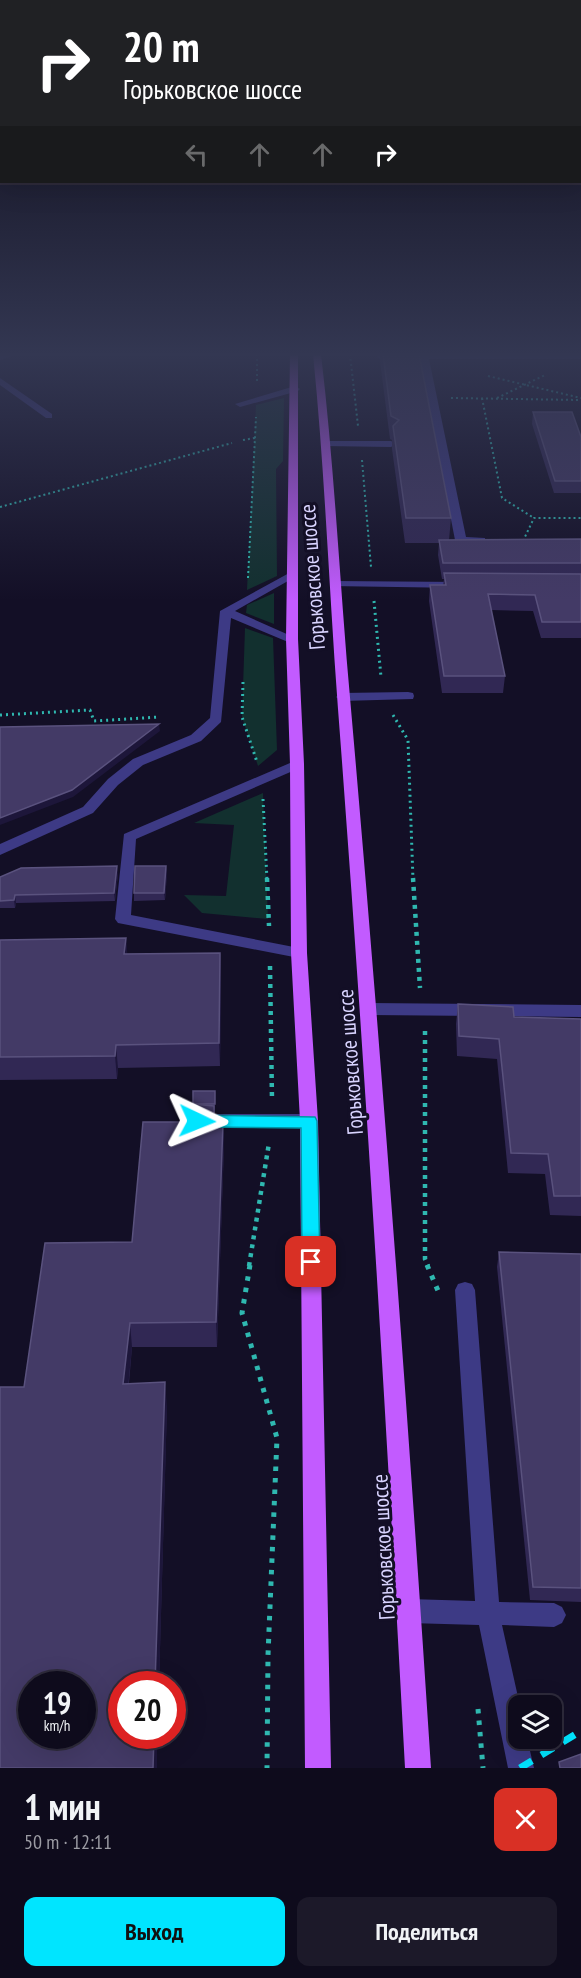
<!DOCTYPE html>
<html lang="ru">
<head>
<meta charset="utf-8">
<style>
	body { margin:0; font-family:"PT Sans Narrow",sans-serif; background:#1c1929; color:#f1f3f6; height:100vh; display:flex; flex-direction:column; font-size:22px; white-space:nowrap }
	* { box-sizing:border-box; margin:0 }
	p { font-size:20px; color:#9b9ba3 }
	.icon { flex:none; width:33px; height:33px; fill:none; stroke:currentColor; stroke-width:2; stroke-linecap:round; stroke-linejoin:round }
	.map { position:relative; height:1768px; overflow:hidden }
	.sheet { display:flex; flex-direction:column; background:#0e0b1c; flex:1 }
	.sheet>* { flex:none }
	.hud { position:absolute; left:0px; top:0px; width:582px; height:183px; box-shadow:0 6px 24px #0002,0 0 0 2px #2e2b3b; background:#202124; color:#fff; overflow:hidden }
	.buttons { position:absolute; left:508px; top:1695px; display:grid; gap:12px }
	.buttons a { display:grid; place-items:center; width:54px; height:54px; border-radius:12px; background:#0e0b1c; box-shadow:0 6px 24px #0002,0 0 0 2px #2e2b3b; font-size:30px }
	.speed { position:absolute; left:18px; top:1671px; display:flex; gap:12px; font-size:30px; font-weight:700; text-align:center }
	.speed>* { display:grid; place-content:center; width:78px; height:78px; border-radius:50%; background:#0e0b1c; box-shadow:0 6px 24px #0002,0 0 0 2px #2e2b3b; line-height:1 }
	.speed small { font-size:15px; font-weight:400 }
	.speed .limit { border:9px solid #d22; background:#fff; color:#111 }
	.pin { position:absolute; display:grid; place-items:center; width:51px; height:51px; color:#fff; margin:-26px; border-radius:12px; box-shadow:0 3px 9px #0006 }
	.me { position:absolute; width:66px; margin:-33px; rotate:92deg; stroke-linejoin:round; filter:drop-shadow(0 0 4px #0008) }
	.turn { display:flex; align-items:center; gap:21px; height:126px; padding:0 24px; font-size:27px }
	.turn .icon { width:78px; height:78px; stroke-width:2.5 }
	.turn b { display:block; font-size:42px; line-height:51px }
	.lanes { display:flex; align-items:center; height:57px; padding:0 24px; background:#0003; justify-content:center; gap:30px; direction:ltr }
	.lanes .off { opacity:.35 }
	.round { display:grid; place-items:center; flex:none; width:63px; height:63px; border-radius:12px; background:#1c1929 }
	.summary { display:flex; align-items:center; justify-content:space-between; height:102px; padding:0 24px }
	h1 { font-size:36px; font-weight:700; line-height:45px }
	.primary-button { display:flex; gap:12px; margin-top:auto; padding:12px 24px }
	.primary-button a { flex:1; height:69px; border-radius:12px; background:#00e5ff; color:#111; font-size:24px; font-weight:700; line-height:69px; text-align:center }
	.primary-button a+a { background:#1c1929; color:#f1f3f6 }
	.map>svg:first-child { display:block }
	.green { fill:#12302f }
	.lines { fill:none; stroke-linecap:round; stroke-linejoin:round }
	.path-far3 { stroke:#2fb8b0; stroke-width:2; stroke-dasharray:2 3; stroke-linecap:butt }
	.path-far2 { stroke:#2fb8b0; stroke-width:3; stroke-dasharray:2 4; stroke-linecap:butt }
	.path-far1 { stroke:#2fb8b0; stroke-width:4.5; stroke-dasharray:4 5; stroke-linecap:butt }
	.path { stroke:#2fb8b0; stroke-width:5; stroke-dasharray:4.5 7; stroke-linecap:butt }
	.minor { fill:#3d3a85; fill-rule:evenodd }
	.major { fill:#c25bff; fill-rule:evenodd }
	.rail { stroke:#00e5ff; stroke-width:7; stroke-dasharray:14 11; stroke-linecap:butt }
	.wall { fill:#312854 }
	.shaded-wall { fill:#1d163a }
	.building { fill:#433a66; stroke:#5a527e; stroke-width:1.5; fill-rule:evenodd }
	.route { fill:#00e5ff; stroke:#0095a6; stroke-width:1.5 }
	.labels { text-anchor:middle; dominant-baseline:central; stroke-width:6; stroke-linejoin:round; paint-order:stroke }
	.street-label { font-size:22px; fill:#d9d4ff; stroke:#130f26 }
</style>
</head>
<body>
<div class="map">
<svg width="581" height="1768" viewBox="0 0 581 1768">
	<rect width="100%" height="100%" fill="#130f26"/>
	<g class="green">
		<path d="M 284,398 L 283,461 L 276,469 L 277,576 L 247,590 L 256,405 Z"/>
		<path d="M 274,593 L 274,624 L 246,613 L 247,605 Z"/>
		<path d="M 245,628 L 273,638 L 277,750 L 258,766 L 242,717 Z"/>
		<path d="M 263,793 L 268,919 L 202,913 L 184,895 L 226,896 L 234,825 L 194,823 Z"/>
	</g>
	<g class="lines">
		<g class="path-far3">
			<path d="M 257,354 L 257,381"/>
			<path d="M 350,354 L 358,426"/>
			<path d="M 488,376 L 581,398"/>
			<path d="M 451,398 L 581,400"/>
			<path d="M 482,398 L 502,498 L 534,518"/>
			<path d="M 497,398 L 545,375"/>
			<path d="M 243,440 L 255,438"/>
			<path d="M 362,460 L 371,567"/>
			<path d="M 0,507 L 232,443"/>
			<path d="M 523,541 L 534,518 L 581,518"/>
			<path d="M 248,578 L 256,417"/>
		</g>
		<g class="path-far2">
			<path d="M 374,601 L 381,677"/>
			<path d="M 243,682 L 242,717 L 257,762"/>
			<path d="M 0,715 L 90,710 L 94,721 L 160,717"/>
			<path d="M 393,715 L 408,740 L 413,880"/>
			<path d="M 263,799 L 267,880"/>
		</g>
		<g class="path-far1">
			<path d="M 267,878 L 269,926"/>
			<path d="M 413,878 L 420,988"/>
			<path d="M 270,966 L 272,1100"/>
			<path d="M 425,1031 L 425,1259 L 428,1266"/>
			<path d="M 249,1266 L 269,1143"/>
		</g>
		<g class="path">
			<path d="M 250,1265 L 242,1313 L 277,1438 L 268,1655 L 267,1768"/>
			<path d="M 427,1265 L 439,1293"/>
			<path d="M 478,1709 L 483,1768"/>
		</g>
		<g class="minor">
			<path d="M 0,354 L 18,354 L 0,360 Z"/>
			<path d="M 375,354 L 581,354 L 581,359 L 429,359 L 466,537 L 485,538 L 485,542 L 461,543 L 455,540 L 420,359 L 379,359 Z"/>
			<path d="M 0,378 L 52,414 L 52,418 L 46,418 L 0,385 Z"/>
			<path d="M 295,386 L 300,389 L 298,391 L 240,407 L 235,404 Z"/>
			<path d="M 327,441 L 391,441 L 396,444 L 391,447 L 324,446 L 324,442 Z"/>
			<path d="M 291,572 L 297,575 L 295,577 L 235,611 L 298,639 L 296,642 L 288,642 L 231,618 L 221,722 L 201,741 L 143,765 L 118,785 L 93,813 L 0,855 L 0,844 L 83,807 L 108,779 L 133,759 L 191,735 L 210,718 L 220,611 Z"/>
			<path d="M 334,581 L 463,582 L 469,585 L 463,588 L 330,586 L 330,582 Z"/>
			<path d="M 408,692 L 413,693 L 414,696 L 413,699 L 342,701 L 336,697 L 342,693 Z"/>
			<path d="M 297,760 L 304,764 L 302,767 L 136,839 L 131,915 L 299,948 L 307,953 L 305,957 L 299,958 L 118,923 L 115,919 L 124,834 Z"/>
			<path d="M 369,1003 L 581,1005 L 581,1017 L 369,1015 L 363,1013 L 361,1009 L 363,1005 Z"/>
			<path d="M 197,1114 L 309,1114 L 315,1116 L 318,1121 L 315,1126 L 309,1128 L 197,1128 L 191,1126 L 188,1121 L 191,1116 Z"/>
			<path d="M 465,1282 L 472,1284 L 475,1290 L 499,1602 L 554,1603 L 562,1607 L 566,1615 L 562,1623 L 554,1627 L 502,1625 L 520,1706 L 519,1738 L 527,1738 L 534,1768 L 508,1768 L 479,1625 L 409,1623 L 401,1619 L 397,1611 L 401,1603 L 409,1599 L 475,1601 L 455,1290 L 458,1284 Z"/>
		</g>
		<g class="major">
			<path d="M 290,354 L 298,354 L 298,639 L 304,764 L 307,953 L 318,1121 L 331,1768 L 305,1768 L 300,1121 L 291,953 L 290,764 L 286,639 Z"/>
			<path d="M 313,354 L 321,354 C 335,472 340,591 351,709 C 382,1062 408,1415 431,1768 L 405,1768 C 386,1415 365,1062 338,709 C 329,591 325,472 313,354 Z"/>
		</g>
		<path class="rail" d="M 520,1768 L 581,1731"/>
	</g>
	<g class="wall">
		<path d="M 380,354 L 419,354 L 451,518 L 449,540 L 581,539 L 581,638 L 541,638 L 533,611 L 491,610 L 505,676 L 503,693 L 442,693 L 429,601 L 430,585 L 443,585 L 444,579 L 442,579 L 438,555 L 439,543 L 405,543 L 392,449 L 392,440 L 390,439 L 380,361 Z"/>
		<path d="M 533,412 L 581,437 L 581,493 L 554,493 L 532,424 Z"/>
		<path d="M 166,866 L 167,873 L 165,900 L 134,901 L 134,893 Z"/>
		<path d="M 118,874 L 115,901 L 16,903 L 15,908 L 0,908 L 0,877 Z"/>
		<path d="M 126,938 L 127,954 L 220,953 L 221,976 L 220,1066 L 118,1068 L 117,1079 L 0,1080 L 0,940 Z"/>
		<path d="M 458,1004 L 514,1017 L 581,1019 L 581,1216 L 550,1215 L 545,1174 L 508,1173 L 497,1059 L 457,1056 L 456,1024 Z"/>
		<path d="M 215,1091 L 215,1122 L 223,1122 L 224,1146 L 217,1347 L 132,1347 L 129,1383 L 167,1406 L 159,1684 L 122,1684 L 157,1736 L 157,1768 L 0,1768 L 24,1387 L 132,1242 L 191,1122 L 193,1104 Z"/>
		<path d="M 499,1252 L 581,1254 L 581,1602 L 530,1600 L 497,1267 Z"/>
	</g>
	<g class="shaded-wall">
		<path d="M 159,724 L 160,731 L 73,797 L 0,825 L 0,818 Z"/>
		<path d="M 117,866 L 118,874 L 115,901 L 114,893 Z"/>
		<path d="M 166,866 L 167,873 L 165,900 L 164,893 Z"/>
		<path d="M 15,895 L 16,903 L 15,908 L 14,900 Z"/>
		<path d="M 126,938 L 128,961 L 124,954 Z"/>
		<path d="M 220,953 L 221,976 L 220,1066 L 219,1043 Z"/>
		<path d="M 116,1045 L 118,1068 L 117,1079 L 115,1056 Z"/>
		<path d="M 223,1122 L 224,1146 L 217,1347 L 216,1322 Z"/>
		<path d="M 130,1323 L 132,1347 L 126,1408 L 123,1384 Z"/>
		<path d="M 165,1382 L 167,1406 L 159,1684 L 155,1684 Z"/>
		<path d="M 154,1736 L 157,1736 L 157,1768 L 153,1768 Z"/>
	</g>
	<g class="building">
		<path d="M 383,354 L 419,354 L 451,518 L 406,518 L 393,426 L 399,420 L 391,416 Z"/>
		<path d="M 533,412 L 572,412 L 581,437 L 581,481 L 555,481 Z"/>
		<path d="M 581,539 L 581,563 L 443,563 L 439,540 Z"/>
		<path d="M 444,573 L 581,574 L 581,622 L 542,622 L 535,595 L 488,594 L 505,676 L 444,676 L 430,585 L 446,585 Z"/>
		<path d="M 159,724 L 72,790 L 0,818 L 0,727 Z"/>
		<path d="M 117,866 L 114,893 L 15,895 L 14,900 L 0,901 L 0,877 L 21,868 Z"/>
		<path d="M 135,866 L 166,866 L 164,893 L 134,893 Z"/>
		<path d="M 126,938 L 124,954 L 220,953 L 219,1043 L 116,1045 L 115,1056 L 0,1057 L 0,940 Z"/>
		<path d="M 458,1004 L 513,1007 L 514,1017 L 581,1019 L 581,1196 L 554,1196 L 548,1154 L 511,1153 L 499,1039 L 459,1036 Z"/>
		<rect x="193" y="1091" width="22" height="13"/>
		<path d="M 191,1104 L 214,1106 L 214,1122 L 223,1122 L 216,1322 L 130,1323 L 123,1384 L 165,1382 L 155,1684 L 122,1684 L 122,1736 L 154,1736 L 153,1768 L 0,1768 L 0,1387 L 24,1387 L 45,1243 L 132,1242 L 143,1122 L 191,1122 ZM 32,1684 L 82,1684 L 82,1736 L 32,1736 Z"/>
		<path d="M 499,1252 L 581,1254 L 581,1588 L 533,1587 Z"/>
		<path d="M 581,1754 L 581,1768 L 560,1768 L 559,1762 Z"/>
	</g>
	<linearGradient id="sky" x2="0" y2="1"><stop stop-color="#0a0815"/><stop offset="0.59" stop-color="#333752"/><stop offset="1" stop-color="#333752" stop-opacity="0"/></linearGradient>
	<rect width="581" height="601" fill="url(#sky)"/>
	<path class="route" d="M 197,1115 L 315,1117 L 317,1121 L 320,1262 L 317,1267 L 311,1269 L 305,1267 L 302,1262 L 301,1128 L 197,1127 L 189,1121 Z"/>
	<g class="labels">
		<g class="street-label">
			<text transform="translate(312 577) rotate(-94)">Горьковское шоссе</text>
			<text transform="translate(350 1062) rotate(-94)">Горьковское шоссе</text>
			<text transform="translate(383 1547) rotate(-93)">Горьковское шоссе</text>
		</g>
	</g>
</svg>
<div class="buttons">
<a><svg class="icon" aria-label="layers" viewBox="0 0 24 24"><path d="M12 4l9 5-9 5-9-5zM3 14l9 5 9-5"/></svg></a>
</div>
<div class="speed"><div>19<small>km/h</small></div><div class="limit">20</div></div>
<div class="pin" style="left:311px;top:1262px;background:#d93025"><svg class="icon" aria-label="arrive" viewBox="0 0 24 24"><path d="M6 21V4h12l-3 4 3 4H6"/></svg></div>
<svg class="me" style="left:197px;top:1121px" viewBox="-20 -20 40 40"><path d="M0-17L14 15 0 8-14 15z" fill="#00e5ff" stroke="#fff" stroke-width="4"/></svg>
<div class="hud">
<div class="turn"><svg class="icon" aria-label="right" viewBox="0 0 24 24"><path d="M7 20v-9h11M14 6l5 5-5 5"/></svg><div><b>20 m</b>Горьковское шоссе</div></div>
<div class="lanes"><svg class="icon off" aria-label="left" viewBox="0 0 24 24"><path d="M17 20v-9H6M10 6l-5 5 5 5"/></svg><svg class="icon off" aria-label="ahead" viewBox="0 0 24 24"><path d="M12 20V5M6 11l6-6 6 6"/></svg><svg class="icon off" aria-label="ahead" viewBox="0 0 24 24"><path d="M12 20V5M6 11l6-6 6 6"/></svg><svg class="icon" aria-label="right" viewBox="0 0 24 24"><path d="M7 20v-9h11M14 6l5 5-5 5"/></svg></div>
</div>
</div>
<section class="sheet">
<div class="summary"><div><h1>1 мин</h1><p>50 m · 12:11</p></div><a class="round" style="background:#d93025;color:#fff"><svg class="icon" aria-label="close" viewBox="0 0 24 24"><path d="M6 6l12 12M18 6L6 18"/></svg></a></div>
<div class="primary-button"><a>Выход</a><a>Поделиться</a></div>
</section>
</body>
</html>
